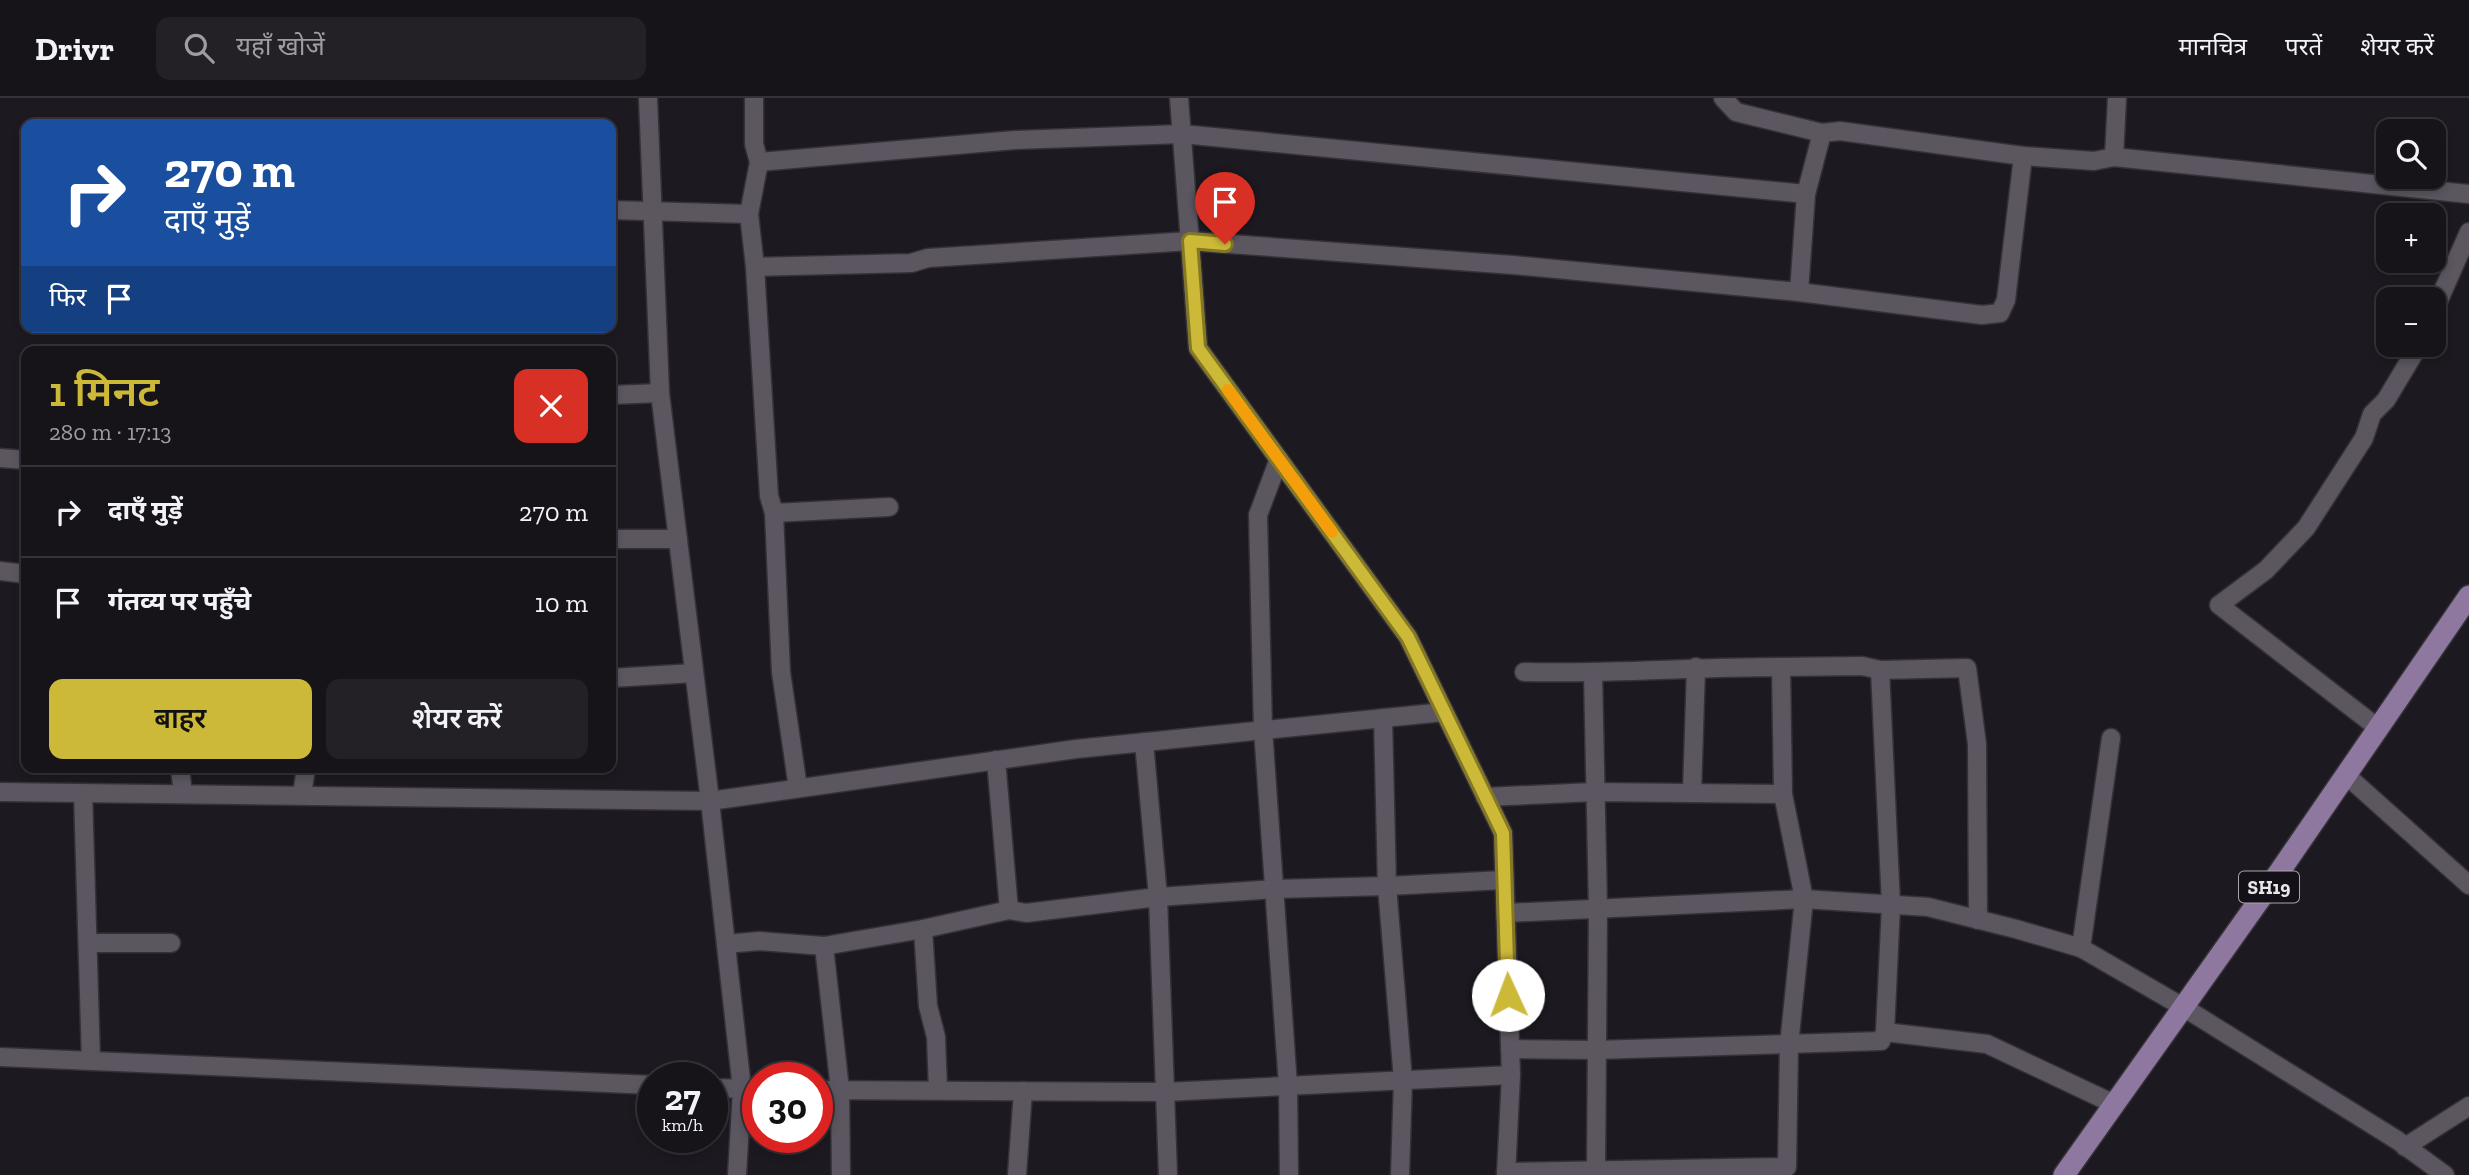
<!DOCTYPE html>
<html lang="hi">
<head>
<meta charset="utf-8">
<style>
	body { margin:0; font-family:"Zilla Slab","Noto Sans Devanagari",serif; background:#232026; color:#f1f3f6; height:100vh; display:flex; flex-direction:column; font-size:26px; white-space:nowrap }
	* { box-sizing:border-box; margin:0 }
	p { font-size:23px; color:#9e9ea2 }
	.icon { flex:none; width:38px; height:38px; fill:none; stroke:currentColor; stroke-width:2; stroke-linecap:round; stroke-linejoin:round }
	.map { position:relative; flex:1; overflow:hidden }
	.sheet { position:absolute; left:21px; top:248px; width:595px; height:427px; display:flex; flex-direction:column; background:#161319; border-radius:14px; box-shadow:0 4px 10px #0003,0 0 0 2px #353238 }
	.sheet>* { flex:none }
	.banner { position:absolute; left:21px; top:21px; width:595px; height:214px; border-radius:14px; box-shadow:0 4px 10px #0003,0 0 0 2px #353238; background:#1a4fa0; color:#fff; overflow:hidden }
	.buttons { position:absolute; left:2376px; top:21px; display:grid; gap:14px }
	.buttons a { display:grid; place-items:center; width:70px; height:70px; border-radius:14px; background:#161319; box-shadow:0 4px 10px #0003,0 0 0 2px #353238; font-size:35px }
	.speed { position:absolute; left:637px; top:964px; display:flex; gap:14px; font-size:35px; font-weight:700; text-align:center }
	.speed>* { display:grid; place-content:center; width:91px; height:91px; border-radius:50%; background:#161319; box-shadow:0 4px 10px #0003,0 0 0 2px #353238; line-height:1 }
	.speed small { font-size:18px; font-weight:400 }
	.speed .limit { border:10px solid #d22; background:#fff; color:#111 }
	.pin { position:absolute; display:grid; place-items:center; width:60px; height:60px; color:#fff; margin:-72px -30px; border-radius:50% 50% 50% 0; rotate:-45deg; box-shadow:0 0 7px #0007 }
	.pin .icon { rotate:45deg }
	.me { position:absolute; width:77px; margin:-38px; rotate:358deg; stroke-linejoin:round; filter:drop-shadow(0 0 5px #0008) }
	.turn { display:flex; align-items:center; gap:24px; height:147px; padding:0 28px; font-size:32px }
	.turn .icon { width:91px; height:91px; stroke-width:2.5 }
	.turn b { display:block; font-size:49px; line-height:60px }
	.then { display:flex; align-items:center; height:66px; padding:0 28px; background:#0003; gap:14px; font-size:26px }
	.round { display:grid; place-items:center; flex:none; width:74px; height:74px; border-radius:14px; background:#232026 }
	.head { display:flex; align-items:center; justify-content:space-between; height:119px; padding:0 28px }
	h1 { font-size:42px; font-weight:600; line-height:52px; color:#cdb938 }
	.cta { display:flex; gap:14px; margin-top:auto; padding:14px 28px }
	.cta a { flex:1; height:80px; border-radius:14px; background:#cdb938; color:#111; font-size:28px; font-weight:600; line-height:80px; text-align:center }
	.cta a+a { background:#232026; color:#f1f3f6 }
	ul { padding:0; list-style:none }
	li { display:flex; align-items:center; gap:21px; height:91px; padding:0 28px; border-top:2px solid #353238 }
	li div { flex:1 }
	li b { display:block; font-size:26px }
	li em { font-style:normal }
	header { display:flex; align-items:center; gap:42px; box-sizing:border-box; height:98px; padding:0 35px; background:#161319; border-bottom:2px solid #353238 }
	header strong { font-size:33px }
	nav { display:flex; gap:38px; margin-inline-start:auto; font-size:24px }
	.search { width:490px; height:63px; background:#232026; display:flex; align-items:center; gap:18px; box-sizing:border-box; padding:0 24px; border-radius:14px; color:#9e9ea2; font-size:26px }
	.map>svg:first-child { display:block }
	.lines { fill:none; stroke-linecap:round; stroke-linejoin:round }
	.minor-casing { stroke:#353237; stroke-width:21 }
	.primary-casing { stroke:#353237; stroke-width:24 }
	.minor { stroke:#5b565f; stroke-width:18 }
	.primary { stroke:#8e789f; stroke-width:21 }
	.route-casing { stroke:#857824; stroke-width:18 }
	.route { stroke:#cdb938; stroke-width:12 }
	.slow { stroke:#f59e0b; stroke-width:12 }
	.labels { text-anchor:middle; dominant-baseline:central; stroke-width:7; stroke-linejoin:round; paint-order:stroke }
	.shield { fill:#141017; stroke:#a8a6ab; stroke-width:2 }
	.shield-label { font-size:19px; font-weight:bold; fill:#e8e6eb }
</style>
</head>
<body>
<header>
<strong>Drivr</strong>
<div class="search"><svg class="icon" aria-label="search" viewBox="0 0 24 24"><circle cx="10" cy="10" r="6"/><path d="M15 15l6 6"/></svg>यहाँ खोजें</div>
<nav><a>मानचित्र</a><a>परतें</a><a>शेयर करें</a></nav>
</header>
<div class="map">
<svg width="2469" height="1077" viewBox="0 0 2469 1077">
	<rect width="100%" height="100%" fill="#1d1921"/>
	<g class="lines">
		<g class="minor-casing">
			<g id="minor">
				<path d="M 648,0 L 660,295 L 710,703 L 742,991 L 737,1077"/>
				<path d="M 754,0 L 754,46 L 759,64 L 749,116 L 755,169 L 769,398 L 774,415 L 781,574 L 798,690"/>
				<path d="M 1179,0 L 1198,250 L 1408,539 L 1503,735 L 1511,977 L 1506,1077"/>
				<path d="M 1723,0 L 1736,14 L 1822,35 L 1840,33 L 2023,58 L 2094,63 L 2114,59 L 2469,96"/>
				<path d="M 2114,59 L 2117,0"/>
				<path d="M 759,64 L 1015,42 L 1182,36 L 1806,96"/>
				<path d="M 611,112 L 749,116"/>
				<path d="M 755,169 L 911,165 L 928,160 L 1190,143 L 1513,167 L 1799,194 L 1982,217 L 2000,215 L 2006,202 L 2023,58"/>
				<path d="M 1799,194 L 1806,96 L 1822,35"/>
				<path d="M 2434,213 L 2469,134"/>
				<path d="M 611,297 L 660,295"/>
				<path d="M 0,360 L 26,362"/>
				<path d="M 1279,361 L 1258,417 L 1263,631 L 1288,988 L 1289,1077"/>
				<path d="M 774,415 L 889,409"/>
				<path d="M 611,441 L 678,441"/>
				<path d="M 0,473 L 26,476"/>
				<path d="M 1781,569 L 1862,568 L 1880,572 L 1967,570 L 1977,646 L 1978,822"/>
				<path d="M 1593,575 L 1598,811 L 1596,1072"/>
				<path d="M 611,580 L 694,575"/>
				<path d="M 1383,620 L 1387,788 L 1403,982 L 1400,1077"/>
				<path d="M 2378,630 L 2219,507 L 2266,472 L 2306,430 L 2364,340 L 2372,316 L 2386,302 L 2419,247"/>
				<path d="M 1144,644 L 1158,799 L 1168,1077"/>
				<path d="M 996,662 L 1009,812"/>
				<path d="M 180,670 L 183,696"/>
				<path d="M 2346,677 L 2469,787"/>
				<path d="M 0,694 L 710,703 L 1076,651 L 1444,614"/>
				<path d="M 83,695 L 91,963"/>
				<path d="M 1692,695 L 1696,569"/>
				<path d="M 302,697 L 306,670"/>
				<path d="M 1485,699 L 1594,694 L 1783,696"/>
				<path d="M 1506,815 L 1804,801 L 1928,809 L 2016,831 L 2081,850 L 2183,909 L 2397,1042 L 2445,1077"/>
				<path d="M 923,831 L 928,908 L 936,939 L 938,992"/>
				<path d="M 88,845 L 171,845"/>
				<path d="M 726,846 L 759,843 L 824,848 L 923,831 L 1009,812 L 1026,815 L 1158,799 L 1275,791 L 1387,788 L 1504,782"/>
				<path d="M 824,848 L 840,992 L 841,1077"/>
				<path d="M 2081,850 L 2111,640"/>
				<path d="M 1885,934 L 1987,946 L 2114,1006"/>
				<path d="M 1510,951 L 1596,952 L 1881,943 L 1885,934 L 1891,807 L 1880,572"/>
				<path d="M 0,959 L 653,987"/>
				<path d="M 712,990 L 758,991"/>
				<path d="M 817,992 L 1165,994 L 1511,977"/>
				<path d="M 2405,1049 L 2469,1008"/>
				<path d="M 1506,1074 L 1787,1069 L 1789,947 L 1804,801 L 1783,696 L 1781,569 C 1695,569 1610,576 1524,574"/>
				<path d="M 1017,1077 L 1023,993"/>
			</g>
		</g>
		<g class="primary-casing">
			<path id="primary" d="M 2064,1077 L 2280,773 L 2469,498"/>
		</g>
		<use href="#minor" class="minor"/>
		<use href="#primary" class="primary"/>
	</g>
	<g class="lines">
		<g class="route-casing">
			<path id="route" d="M 1225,146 L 1190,143 L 1198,250 L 1408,539 L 1503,735 L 1508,897"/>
		</g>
		<use href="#route" class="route"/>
		<path class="slow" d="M 1228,292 L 1332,434"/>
	</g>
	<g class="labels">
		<rect class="shield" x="2239" y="773.5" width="60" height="31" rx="5"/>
		<g class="shield-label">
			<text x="2269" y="789">SH19</text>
		</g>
	</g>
</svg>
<div class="buttons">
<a><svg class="icon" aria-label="search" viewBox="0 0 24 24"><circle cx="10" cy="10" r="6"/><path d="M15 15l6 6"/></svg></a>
<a>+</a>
<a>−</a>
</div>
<div class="speed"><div>27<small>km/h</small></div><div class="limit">30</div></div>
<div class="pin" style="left:1225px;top:146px;background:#d93025"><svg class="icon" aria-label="arrive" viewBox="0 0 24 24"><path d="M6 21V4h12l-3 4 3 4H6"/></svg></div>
<svg class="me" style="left:1508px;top:897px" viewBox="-20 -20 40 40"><circle r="19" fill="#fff"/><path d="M0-13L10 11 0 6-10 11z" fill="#cdb938"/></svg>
<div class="banner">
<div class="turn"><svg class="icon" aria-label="right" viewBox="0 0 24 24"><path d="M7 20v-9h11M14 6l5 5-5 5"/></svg><div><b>270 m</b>दाएँ मुड़ें</div></div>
<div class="then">फिर<svg class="icon" aria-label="arrive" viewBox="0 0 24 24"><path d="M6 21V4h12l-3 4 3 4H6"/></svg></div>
</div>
<section class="sheet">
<div class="head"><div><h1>1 मिनट</h1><p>280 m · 17:13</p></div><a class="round" style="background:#d93025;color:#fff"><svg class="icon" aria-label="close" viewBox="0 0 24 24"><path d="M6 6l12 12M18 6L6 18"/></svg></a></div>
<ul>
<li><svg class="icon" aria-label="right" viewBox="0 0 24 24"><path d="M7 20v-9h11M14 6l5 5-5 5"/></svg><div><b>दाएँ मुड़ें</b></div><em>270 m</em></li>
<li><svg class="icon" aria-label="arrive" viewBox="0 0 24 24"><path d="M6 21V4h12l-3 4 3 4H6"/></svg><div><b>गंतव्य पर पहुँचे</b></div><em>10 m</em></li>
</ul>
<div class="cta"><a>बाहर</a><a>शेयर करें</a></div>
</section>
</div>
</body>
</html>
